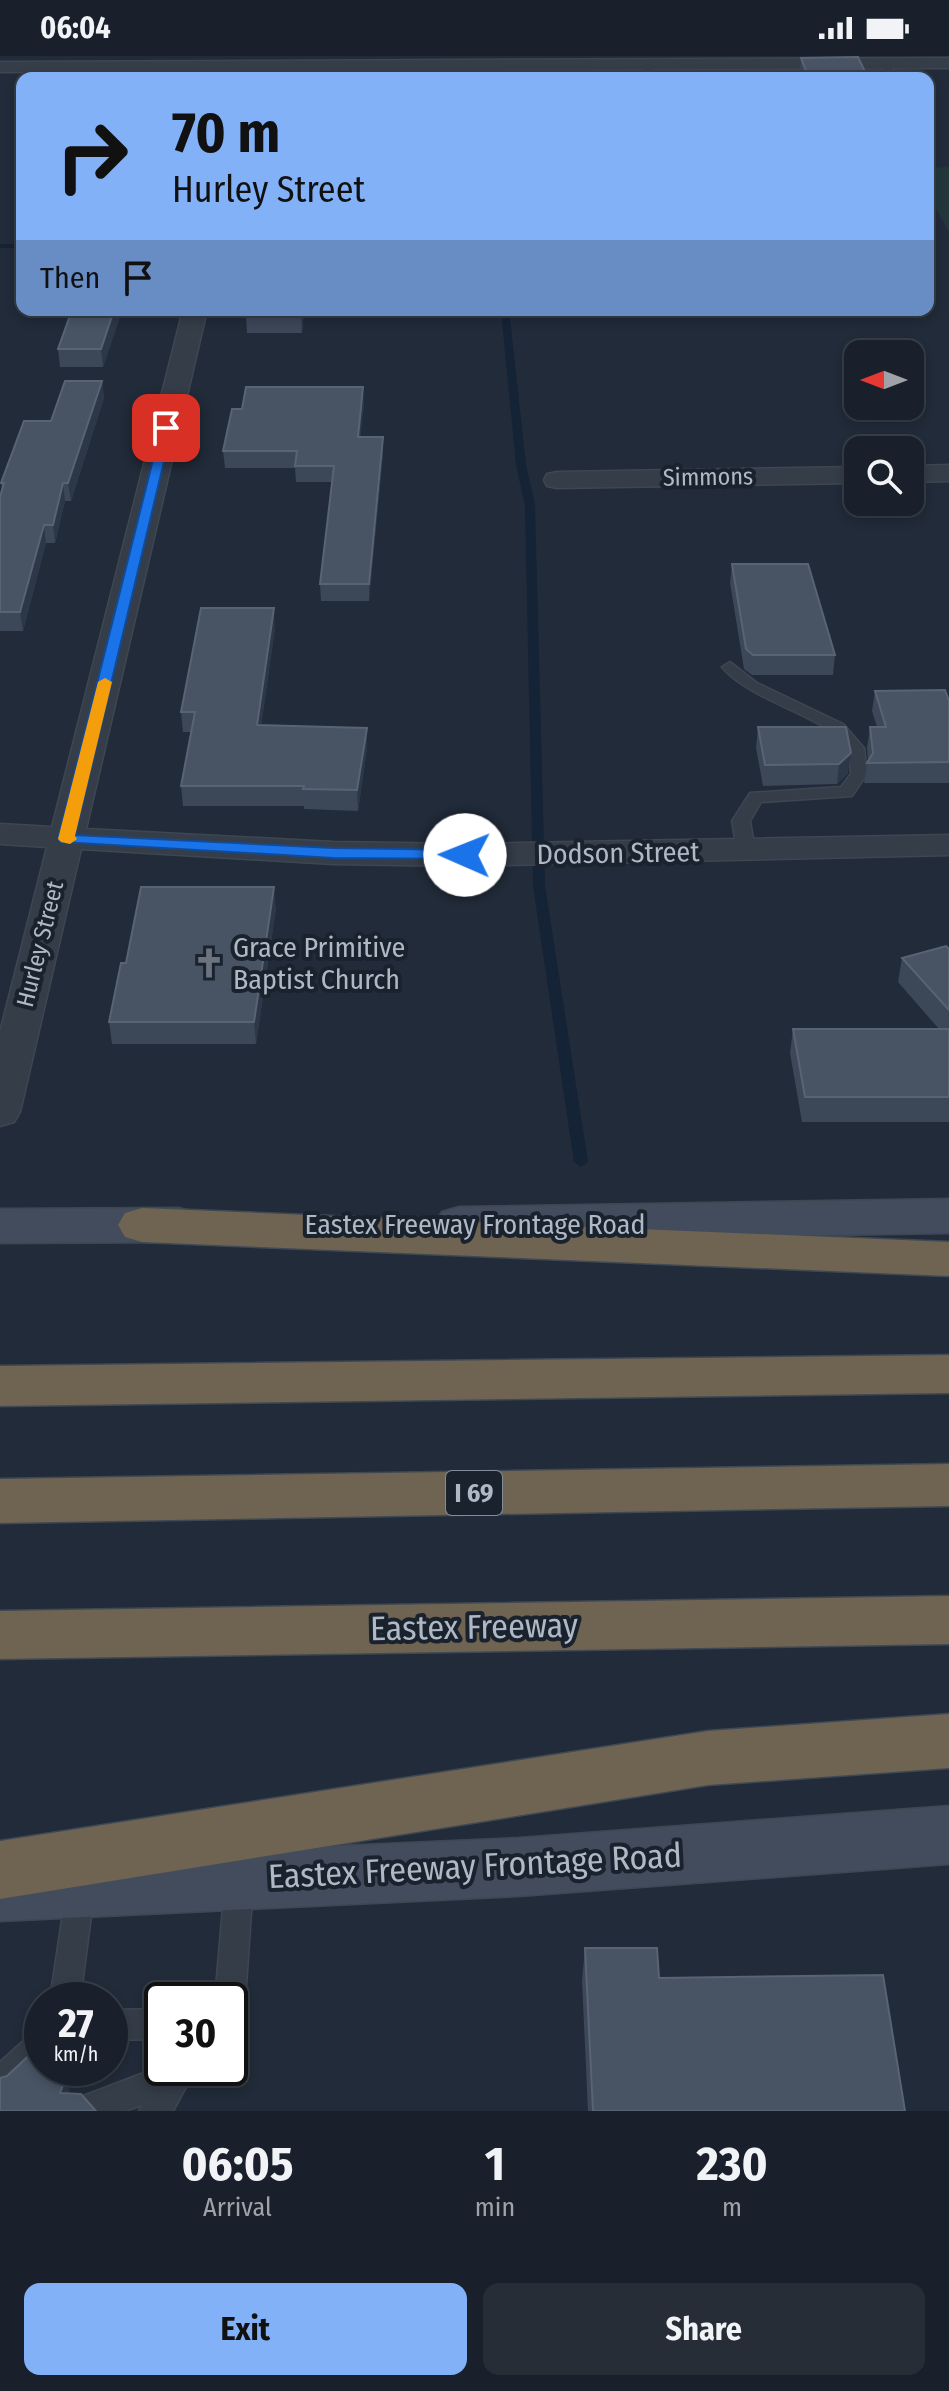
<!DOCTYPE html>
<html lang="en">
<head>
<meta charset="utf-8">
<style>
	body { margin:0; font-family:"Fira Sans Condensed",sans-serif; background:#262d37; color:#f1f3f6; height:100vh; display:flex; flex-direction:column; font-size:30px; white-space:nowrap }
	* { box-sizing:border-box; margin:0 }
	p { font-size:26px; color:#9fa3a9 }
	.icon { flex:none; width:44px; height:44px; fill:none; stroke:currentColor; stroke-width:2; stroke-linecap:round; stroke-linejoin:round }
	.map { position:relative; height:2055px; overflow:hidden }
	.side { display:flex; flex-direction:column; background:#19202b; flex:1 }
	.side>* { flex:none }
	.top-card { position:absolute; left:16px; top:16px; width:918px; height:244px; border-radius:16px; box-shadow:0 4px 12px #0003,0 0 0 2px #373e47; background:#83b1f7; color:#111; overflow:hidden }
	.needle { width:52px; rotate:270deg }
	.controls { position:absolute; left:844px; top:284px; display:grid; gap:16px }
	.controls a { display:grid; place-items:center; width:80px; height:80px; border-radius:16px; background:#19202b; box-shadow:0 4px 12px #0003,0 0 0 2px #373e47; font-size:40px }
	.speed { position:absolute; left:24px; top:1926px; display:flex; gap:16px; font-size:40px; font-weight:700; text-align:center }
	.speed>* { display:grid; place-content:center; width:104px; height:104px; border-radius:50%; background:#19202b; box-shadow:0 4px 12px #0003,0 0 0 2px #373e47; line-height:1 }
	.speed small { font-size:20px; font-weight:400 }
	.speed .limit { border:4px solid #111; border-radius:12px; background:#fff; color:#111 }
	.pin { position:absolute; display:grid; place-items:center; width:68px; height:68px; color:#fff; margin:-34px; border-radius:16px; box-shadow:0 4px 12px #0006 }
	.me { position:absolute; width:88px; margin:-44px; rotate:271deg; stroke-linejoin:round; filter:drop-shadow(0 0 6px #0008) }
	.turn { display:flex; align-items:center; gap:28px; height:168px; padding:0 24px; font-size:36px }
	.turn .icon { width:104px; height:104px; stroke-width:2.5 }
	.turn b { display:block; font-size:56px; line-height:68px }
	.then { display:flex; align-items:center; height:76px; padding:0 24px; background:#0003; gap:16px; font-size:30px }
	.eta { display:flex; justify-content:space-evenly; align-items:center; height:136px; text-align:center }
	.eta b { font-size:48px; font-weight:700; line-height:56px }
	.primary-button { display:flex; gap:16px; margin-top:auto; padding:16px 24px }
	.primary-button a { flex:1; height:92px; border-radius:16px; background:#83b1f7; color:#111; font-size:32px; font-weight:700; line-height:92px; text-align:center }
	.primary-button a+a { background:#262d37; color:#f1f3f6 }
	.status { display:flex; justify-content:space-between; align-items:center; height:56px; padding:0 40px; background:#19202b; direction:ltr }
	.status svg { height:22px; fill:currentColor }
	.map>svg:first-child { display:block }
	.green { fill:#23373a }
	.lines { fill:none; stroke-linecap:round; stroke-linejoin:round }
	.stream { fill:#152336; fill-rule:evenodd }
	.service-casing { stroke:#3e4652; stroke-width:3 }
	.minor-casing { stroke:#3e4652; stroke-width:3 }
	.secondary-casing { stroke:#3e4652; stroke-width:3 }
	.motorway-casing { stroke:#3f4854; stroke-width:3 }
	.service { fill:#353d49; fill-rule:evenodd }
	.minor { fill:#353d49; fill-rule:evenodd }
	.secondary { fill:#434c5c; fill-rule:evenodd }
	.motorway { fill:#6f6352; fill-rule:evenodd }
	.wall { fill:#3c4758 }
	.shaded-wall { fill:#2c3747 }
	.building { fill:#485464; stroke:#586373; stroke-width:2 }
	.route { fill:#1a73e8; stroke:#114b97; stroke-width:2 }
	.slow { fill:#f59e0b }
	.labels { text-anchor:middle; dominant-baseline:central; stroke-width:8; stroke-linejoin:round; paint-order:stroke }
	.far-street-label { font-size:24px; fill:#afb8c5; stroke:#1a222e }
	.shield { fill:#1a222e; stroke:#828b98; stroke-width:2 }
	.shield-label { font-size:26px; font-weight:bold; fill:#afb8c5 }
	.street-label { font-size:28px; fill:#afb8c5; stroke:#1a222e }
	.poi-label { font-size:28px; fill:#afb8c5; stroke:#1a222e; text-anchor:start }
	.near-street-label { font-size:34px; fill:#afb8c5; stroke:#1a222e }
</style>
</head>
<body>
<div class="status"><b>06:04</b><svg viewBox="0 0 49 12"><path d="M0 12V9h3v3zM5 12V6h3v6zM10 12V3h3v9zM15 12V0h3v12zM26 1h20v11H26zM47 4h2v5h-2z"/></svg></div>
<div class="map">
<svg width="949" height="2055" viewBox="0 0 949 2055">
	<rect width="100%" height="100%" fill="#212b39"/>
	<path class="green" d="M 949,111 L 949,176 L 928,138 L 928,112 Z"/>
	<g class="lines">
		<g class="stream">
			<rect x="0" y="188" width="22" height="4"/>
			<path d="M 501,254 L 509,254 L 526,409 L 535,449 L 545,830 L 588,1106 L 581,1111 L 574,1106 L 533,830 L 525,449 L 516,409 Z"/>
		</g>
		<g class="service-casing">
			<g id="service">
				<path d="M 885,3 L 898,22 L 888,22 L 881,6 Z"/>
				<path d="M 646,4 L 650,7 L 655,22 L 645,22 L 642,7 Z"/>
				<path d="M 730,606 L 757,627 L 843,668 L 864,692 L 867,718 L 852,740 L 761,746 L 750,765 L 755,794 L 746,799 L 737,794 L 732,765 L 750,737 L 841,731 L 851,718 C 850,711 851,699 848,693 C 834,663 751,646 722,611 Z"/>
				<path d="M 239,1815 L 249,1818 L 253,1828 L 245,1944 L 241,1954 L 230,1959 L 230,1944 L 215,1944 L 225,1828 L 229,1818 Z"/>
				<path d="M 80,1823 L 90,1827 L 94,1837 L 80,1944 L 50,1944 L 66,1837 L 70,1827 Z"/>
				<path d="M 162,1953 L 162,1983 L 110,1984 L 110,1954 Z"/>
				<path d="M 42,1974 L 42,2010 L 11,2038 L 0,2042 L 0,2006 L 31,1978 Z"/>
				<path d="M 162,2010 L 191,2012 L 193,2018 L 173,2055 L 139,2055 L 142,2049 L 125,2055 L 68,2055 L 73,2044 Z"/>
			</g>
		</g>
		<g class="minor-casing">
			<g id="minor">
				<path d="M 949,2 L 949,12 L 0,16 L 0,6 Z"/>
				<path d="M 183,254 L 207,254 L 86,773 L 333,786 L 465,788 L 949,779 L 949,799 L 465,810 L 333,808 L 81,793 L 20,1056 L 14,1066 L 0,1070 L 0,976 L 47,791 L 0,788 L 0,768 L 52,771 Z"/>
				<path d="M 949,409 L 949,425 L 910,426 L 910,410 Z"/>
				<path d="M 858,411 L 858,427 L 557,432 L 547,430 L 544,424 L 547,418 L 557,416 Z"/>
			</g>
		</g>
		<g class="secondary-casing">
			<g id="secondary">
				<path d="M 949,1143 L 949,1177 L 459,1185 L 442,1180 L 435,1168 L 442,1156 L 459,1151 Z"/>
				<path d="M 179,1152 L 196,1157 L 203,1169 L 196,1181 L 179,1186 L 0,1187 L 0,1153 Z"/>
				<path d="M 949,1750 L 949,1808 L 519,1840 L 0,1865 L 0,1805 L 519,1782 Z"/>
			</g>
		</g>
		<g class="motorway-casing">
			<g id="motorway">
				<path d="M 142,1152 L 949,1186 L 949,1220 L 142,1186 L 125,1181 L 118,1169 L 125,1157 Z"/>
				<path d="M 949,1299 L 949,1337 L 0,1350 L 0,1310 Z"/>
				<path d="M 949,1408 L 949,1450 L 0,1467 L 0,1423 Z"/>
				<path d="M 949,1540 L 949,1588 L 0,1603 L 0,1555 Z"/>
				<path d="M 949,1658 L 949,1712 L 708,1729 L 0,1843 L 0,1785 L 708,1675 Z"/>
			</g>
		</g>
		<use href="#service" class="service"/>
		<use href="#minor" class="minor"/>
		<use href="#secondary" class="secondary"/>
		<use href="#motorway" class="motorway"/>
	</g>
	<g class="wall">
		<path d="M 801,2 L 868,22 L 802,22 L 800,16 Z"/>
		<path d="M 61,254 L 122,254 L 103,311 L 60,311 L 58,293 L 69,260 L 62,260 Z"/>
		<path d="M 247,254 L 304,254 L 302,277 L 247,277 L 246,260 Z"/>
		<path d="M 102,325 L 104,342 L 71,445 L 65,445 L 55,487 L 46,487 L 23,575 L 0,575 L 0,441 L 2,435 L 1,427 Z"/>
		<path d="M 364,347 L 360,381 L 383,397 L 369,545 L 321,545 L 320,528 L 332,426 L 296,426 L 295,412 L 225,412 L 223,395 Z"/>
		<path d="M 732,508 L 835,599 L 833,619 L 752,619 L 744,613 L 730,527 Z"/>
		<path d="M 275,572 L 261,670 L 367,692 L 358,755 L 304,753 L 304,750 L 183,750 L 181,730 L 191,676 L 183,676 L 181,656 Z"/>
		<path d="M 875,635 L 949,645 L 949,727 L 864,727 L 868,705 L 867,692 L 870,671 L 877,671 L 872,655 Z"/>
		<path d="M 758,671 L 846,671 L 848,717 L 837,728 L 763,730 L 756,692 Z"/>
		<path d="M 276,852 L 256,988 L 112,988 L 109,966 Z"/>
		<path d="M 949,893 L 949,1066 L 802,1066 L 790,997 L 793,973 L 939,973 L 898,926 L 902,902 Z"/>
		<path d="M 585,1892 L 659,1922 L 905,2055 L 588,2055 L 582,1925 Z"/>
	</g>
	<g class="shaded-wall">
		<path d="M 114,254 L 122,254 L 103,311 L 101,293 Z"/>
		<path d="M 301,254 L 304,254 L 302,277 L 301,260 Z"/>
		<path d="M 102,325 L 104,342 L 71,445 L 68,427 Z"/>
		<path d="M 363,331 L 364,347 L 359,397 L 358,381 Z"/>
		<path d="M 383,381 L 383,397 L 369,545 L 369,528 Z"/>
		<path d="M 63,427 L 65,445 L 55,487 L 53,469 Z"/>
		<path d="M 44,469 L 46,487 L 23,575 L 20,556 Z"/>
		<path d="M 274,552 L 275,572 L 258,690 L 257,669 Z"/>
		<path d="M 367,672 L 367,692 L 358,755 L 357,734 Z"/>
		<path d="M 851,697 L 848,717 L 837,728 L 839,708 Z"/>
		<path d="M 274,831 L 276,852 L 256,988 L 254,966 Z"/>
		<path d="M 66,2021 L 71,2042 L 60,2037 Z"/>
	</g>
	<g class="building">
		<path d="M 858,1 L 868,22 L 809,22 L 801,2 Z"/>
		<path d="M 72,254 L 114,254 L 101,293 L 58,293 Z"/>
		<path d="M 247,254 L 301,254 L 301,260 L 246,260 Z"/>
		<path d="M 65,325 L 102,325 L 68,427 L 63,427 L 53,469 L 44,469 L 20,556 L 0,556 L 0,441 L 4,427 L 1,427 L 24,365 L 51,365 Z"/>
		<path d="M 246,331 L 363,331 L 358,381 L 383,381 L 369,528 L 320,528 L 334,410 L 295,410 L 297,395 L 223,395 L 232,353 L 242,353 Z"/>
		<path d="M 732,508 L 808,508 L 835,599 L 753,599 L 746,593 Z"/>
		<path d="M 201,552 L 274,552 L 257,669 L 367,672 L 357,734 L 303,733 L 304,730 L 181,730 L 195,656 L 181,656 Z"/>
		<path d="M 945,634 L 949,645 L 949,706 L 867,707 L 873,697 L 870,671 L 886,671 L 875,635 Z"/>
		<path d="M 758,671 L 846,671 L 851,697 L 839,708 L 765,709 Z"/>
		<path d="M 141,831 L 274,831 L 254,966 L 109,966 L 121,907 L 126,907 Z"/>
		<path d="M 946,890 L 949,893 L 949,954 L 902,902 Z"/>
		<path d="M 793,973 L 949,973 L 949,1041 L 805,1041 Z"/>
		<path d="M 585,1892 L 657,1892 L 659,1922 L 883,1919 L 905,2055 L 593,2055 Z"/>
		<path d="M 38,1991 L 42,1996 L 42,2012 L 57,2012 L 66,2021 L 60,2037 L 81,2038 L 96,2055 L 0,2055 L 0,2022 L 7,2020 Z"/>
	</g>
	<path class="route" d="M 166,368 L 172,372 L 75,779 L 333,792 L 465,794 L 470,796 L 470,803 L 333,802 L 61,786 L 58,783 L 161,372 Z"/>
	<path class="slow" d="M 105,622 L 112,626 L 75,780 L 77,783 L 70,788 L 61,786 L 58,783 L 98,626 Z"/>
	<defs>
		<g id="church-bare" transform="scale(2.4)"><path d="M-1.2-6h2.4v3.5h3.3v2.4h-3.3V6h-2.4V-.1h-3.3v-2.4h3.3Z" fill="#6b7280" stroke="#1a222e" stroke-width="2.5" paint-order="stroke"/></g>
	</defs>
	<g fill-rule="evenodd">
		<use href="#church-bare" x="209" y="907"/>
	</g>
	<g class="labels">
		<g class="far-street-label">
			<text transform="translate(708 421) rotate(-1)">Simmons</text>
			<text transform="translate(40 888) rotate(-76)">Hurley Street</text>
		</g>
		<rect class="shield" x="446" y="1415" width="56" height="44" rx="6"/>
		<g class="shield-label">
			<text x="474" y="1437">I 69</text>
		</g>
		<g class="street-label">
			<text transform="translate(618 797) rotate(-1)">Dodson Street</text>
			<text x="475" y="1168">Eastex Freeway Frontage Road</text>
		</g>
		<g class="poi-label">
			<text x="233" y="891">Grace Primitive<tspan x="233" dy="32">Baptist Church</tspan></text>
		</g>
		<g class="near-street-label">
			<text transform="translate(474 1571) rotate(-1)">Eastex Freeway</text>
			<text transform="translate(475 1810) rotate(-3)">Eastex Freeway Frontage Road</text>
		</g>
	</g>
</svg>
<div class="controls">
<a><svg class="needle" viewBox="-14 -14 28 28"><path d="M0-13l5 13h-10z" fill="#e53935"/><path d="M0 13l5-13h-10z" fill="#9fa3a9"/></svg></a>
<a><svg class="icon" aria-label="search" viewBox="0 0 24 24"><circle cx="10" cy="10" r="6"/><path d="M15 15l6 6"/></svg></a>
</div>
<div class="speed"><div>27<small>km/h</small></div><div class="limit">30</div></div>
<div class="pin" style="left:166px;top:372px;background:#d93025"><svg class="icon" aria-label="arrive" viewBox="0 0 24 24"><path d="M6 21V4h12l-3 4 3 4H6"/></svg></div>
<svg class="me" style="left:465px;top:799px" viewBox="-20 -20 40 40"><circle r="19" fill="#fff"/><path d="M0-13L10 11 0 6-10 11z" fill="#1a73e8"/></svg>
<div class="top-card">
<div class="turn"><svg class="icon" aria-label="right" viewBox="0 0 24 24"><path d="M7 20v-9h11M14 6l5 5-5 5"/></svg><div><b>70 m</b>Hurley Street</div></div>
<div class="then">Then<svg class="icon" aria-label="arrive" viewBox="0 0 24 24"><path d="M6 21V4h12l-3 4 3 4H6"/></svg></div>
</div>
</div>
<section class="side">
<div class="eta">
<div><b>06:05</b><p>Arrival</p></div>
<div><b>1</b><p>min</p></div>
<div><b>230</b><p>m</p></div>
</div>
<div class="primary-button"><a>Exit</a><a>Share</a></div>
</section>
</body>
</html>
